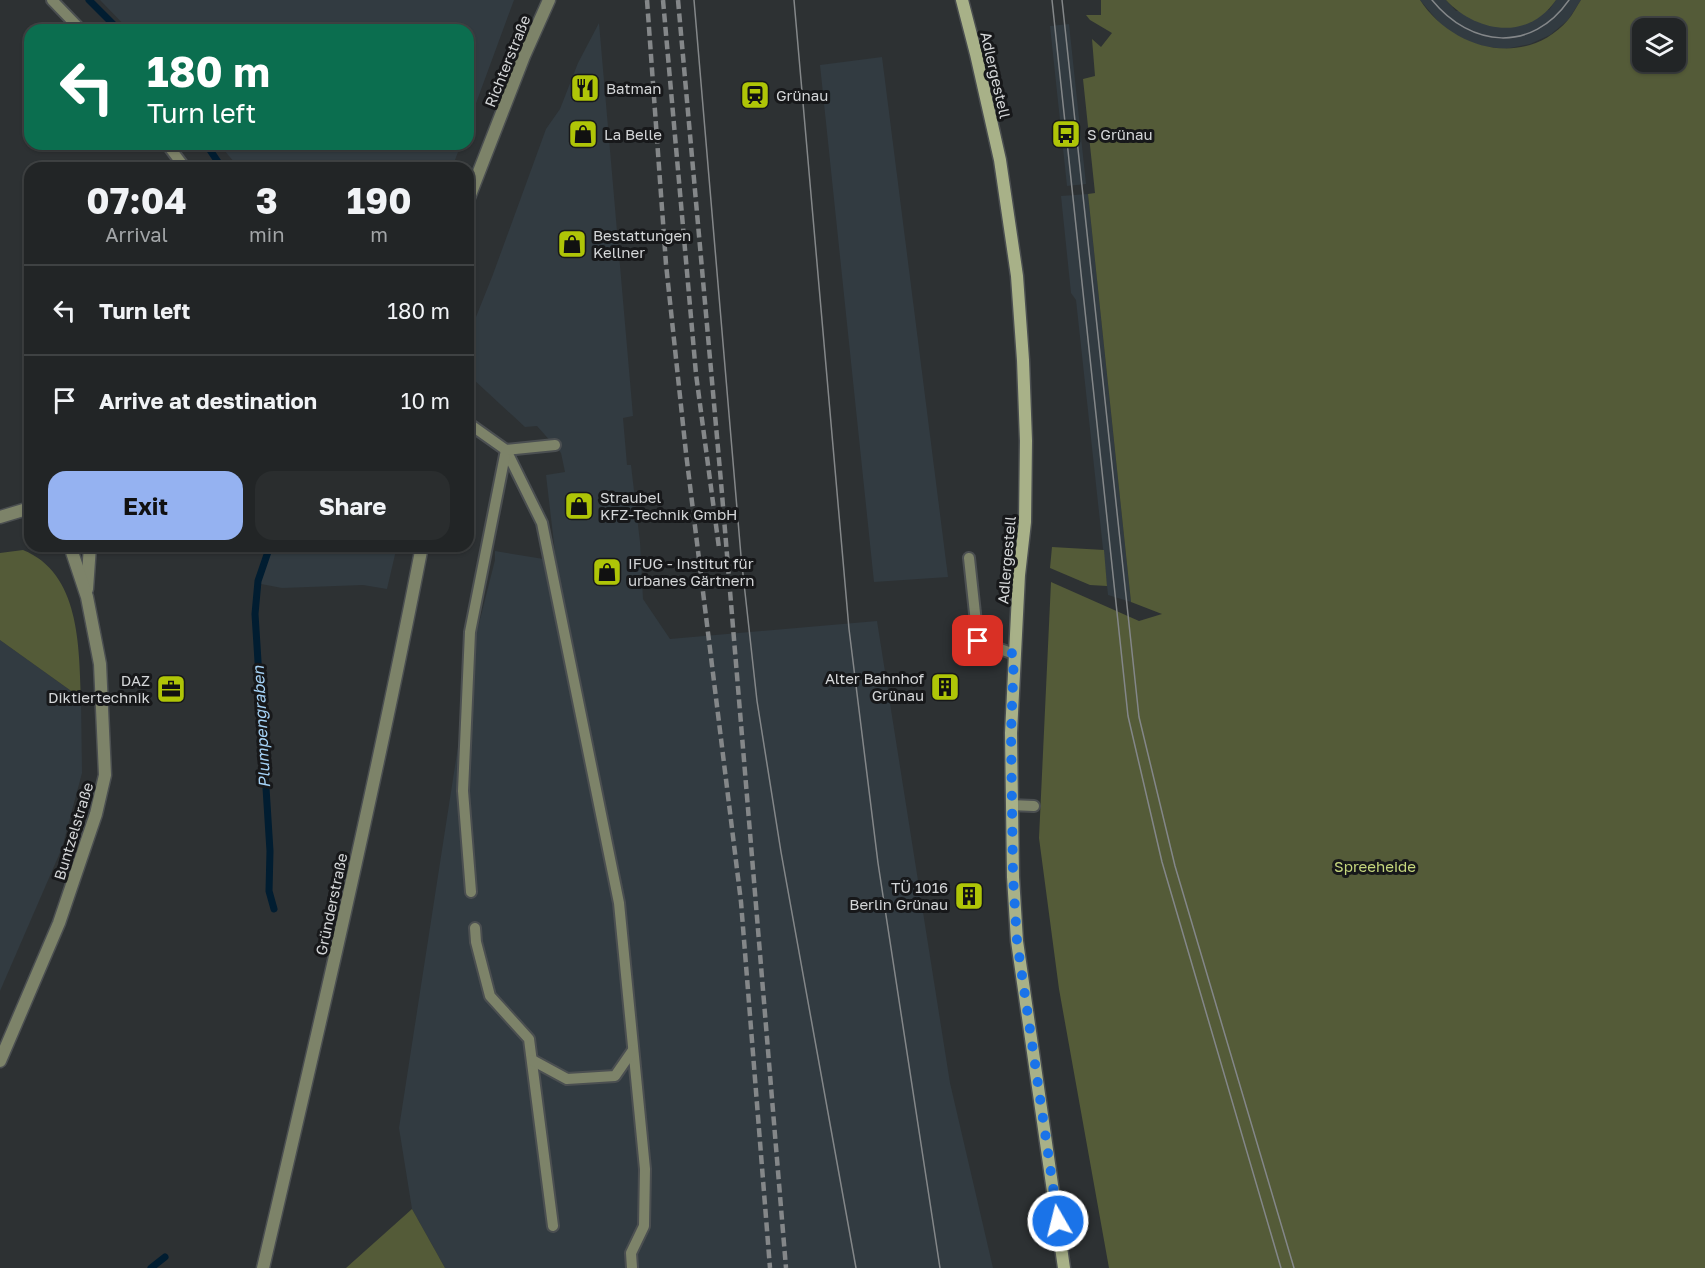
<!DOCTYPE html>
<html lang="en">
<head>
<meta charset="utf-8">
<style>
	body { margin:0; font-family:"Golos Text",sans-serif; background:#2a2d2e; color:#f1f3f6; height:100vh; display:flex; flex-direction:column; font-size:22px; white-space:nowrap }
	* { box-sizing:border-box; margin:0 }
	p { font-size:20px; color:#a2a5a7 }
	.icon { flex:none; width:33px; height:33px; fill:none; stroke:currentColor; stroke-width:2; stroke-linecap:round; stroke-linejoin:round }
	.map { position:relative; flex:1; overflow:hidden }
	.details { position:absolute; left:24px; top:162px; width:450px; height:390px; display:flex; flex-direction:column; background:#222526; border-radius:18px; box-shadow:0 2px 4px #0004,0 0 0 2px #3f4243 }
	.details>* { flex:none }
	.top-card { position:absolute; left:24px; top:24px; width:450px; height:126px; border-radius:18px; box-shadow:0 2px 4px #0004,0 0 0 2px #3f4243; background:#0b6e4f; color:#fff; overflow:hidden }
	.controls { position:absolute; left:1632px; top:18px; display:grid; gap:12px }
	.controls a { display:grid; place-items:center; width:54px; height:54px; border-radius:12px; background:#222526; box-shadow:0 2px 4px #0004,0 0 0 2px #3f4243; font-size:30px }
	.pin { position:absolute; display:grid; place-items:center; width:51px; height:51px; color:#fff; margin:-26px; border-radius:12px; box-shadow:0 3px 9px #0006 }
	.me { position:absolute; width:66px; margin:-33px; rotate:352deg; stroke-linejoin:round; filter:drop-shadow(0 0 4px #0008) }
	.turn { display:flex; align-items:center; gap:21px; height:126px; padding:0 24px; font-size:27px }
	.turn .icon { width:78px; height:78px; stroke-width:2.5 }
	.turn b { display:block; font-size:42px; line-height:51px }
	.eta { display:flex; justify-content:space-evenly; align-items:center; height:102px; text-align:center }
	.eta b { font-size:36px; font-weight:700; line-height:42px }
	.cta { display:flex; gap:12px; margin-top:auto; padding:12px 24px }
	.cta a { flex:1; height:69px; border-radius:18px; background:#95b2f1; color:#111; font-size:24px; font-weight:700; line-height:69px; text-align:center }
	.cta a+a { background:#2a2d2e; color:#f1f3f6 }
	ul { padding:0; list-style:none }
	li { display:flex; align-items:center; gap:18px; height:90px; padding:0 24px; border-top:2px solid #3f4243 }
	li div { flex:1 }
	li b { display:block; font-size:22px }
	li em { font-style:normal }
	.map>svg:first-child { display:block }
	.built { fill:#323b41 }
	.green { fill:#545b38; fill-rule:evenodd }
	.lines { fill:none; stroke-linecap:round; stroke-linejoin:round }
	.stream { stroke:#011d31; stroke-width:7 }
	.service-casing { stroke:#4b4f51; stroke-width:14 }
	.minor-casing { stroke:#4b4f51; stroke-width:15 }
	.tertiary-casing { stroke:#4b4f51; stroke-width:15 }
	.secondary-casing { stroke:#4b4f51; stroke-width:15 }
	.service { stroke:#7d8369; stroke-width:10 }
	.minor { stroke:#7d8369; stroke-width:12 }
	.tertiary { stroke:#7d8369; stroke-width:12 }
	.secondary { stroke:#a8b188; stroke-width:12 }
	.tram { stroke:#848789; stroke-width:1.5 }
	.rail { stroke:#848789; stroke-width:4.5; stroke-dasharray:9 4.5; stroke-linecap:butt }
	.route { stroke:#1a73e8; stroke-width:10; stroke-dasharray:0 18 }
	.labels { text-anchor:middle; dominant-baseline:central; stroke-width:6; stroke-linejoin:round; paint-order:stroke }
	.street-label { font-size:15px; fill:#d4d6d8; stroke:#17181a }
	.poi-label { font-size:15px; fill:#d4d6d8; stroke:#17181a; text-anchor:start }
	.park-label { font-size:15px; fill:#c5d67d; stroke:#17181a }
	.water-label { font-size:16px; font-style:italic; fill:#a5d2f6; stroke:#17181a }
</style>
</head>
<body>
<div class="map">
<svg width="1705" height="1268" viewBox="0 0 1705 1268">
	<rect width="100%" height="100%" fill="#2d3133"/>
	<g class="built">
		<path d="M 100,0 L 514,0 L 468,125 L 468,30 L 129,30 Z"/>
		<path d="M 1420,0 L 1446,0 L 1456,11 L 1549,10 L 1556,0 L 1581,0 L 1568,20 L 1550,35 L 1530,44 L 1505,49 L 1482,46 L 1461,39 L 1442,26 Z"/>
		<path d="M 599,23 L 633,416 L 623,418 L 627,465 L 631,465 L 640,542 L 643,599 L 670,639 L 877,621 L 950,1083 L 993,1268 L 445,1268 L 412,1209 L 399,1128 L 474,643 L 495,560 L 495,551 L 556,561 L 546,475 L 565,472 L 561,453 L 537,426 L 525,427 L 473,379 L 468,370 L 468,337 L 492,277 L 546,129 L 560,109 L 578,63 Z"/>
		<path d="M 1069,24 L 1086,184 L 1067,186 L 1050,26 Z"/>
		<path d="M 882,57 L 948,577 L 874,582 L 820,65 Z"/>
		<path d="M 219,144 L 461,144 L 452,168 L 239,168 Z"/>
		<path d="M 1088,194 L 1131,602 L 1108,595 L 1076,300 L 1071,293 L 1061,196 Z"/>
		<path d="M 271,546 L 397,546 L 387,589 L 363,585 L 282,588 L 261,584 L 262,564 Z"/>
		<path d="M 0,640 L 81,698 L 82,773 L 62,848 L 0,991 Z"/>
	</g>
	<g class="green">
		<path d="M 1101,0 L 1420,0 C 1453,50 1525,69 1568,20 C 1573,14 1577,6 1581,0 L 1705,0 L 1705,1268 L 1109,1268 L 1059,989 L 1039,838 L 1051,582 L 1139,621 L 1162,614 L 1131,602 L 1088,194 L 1095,193 L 1083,79 L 1095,76 L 1092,39 L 1101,47 L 1112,33 L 1090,20 L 1086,15 L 1101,15 ZM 1642,28 L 1676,28 L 1676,62 L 1642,62 Z"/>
		<path d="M 1446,0 L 1556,0 C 1528,41 1477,33 1446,0 Z"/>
		<path d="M 1052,547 L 1104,550 L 1107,586 L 1090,585 L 1050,568 Z"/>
		<path d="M 23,550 C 80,573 79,646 81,698 L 0,640 L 0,553 Z"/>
		<path d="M 412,1209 L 445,1268 L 346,1268 Z"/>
	</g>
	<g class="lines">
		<g class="stream">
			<path d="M 89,0 L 119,30"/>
			<path d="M 206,144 L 222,168"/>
			<path d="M 270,546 L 258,581 L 255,614 L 270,851 L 269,891 L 274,909"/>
			<path d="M 151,1268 L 165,1257"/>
		</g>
		<g class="service-casing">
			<g id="service">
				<path d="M 52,0 L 81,30"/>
				<path d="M 167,144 L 185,168"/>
				<path d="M 468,423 L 506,450 L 542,523 L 619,903 L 645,1169 L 644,1226 L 631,1253 L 632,1268"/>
				<path d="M 969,558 L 978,641 L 1014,654"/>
				<path d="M 1013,805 L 1034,806"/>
				<path d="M 471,892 L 463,791 L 470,632 L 506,450 L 555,445"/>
				<path d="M 475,928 L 476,942 L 490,996 L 529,1039 L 553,1226"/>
				<path d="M 532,1060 L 567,1079 L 615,1076 L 633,1050"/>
			</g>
		</g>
		<g class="minor-casing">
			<path id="minor" d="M 263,1268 C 319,1028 375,788 422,546"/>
		</g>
		<g class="tertiary-casing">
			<g id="tertiary">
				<path d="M 468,200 L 524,56 L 549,0"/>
				<path d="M 0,517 L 30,508"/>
				<path d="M 87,589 L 90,546"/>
				<path d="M 0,1061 L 59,923 L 96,814 L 105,775 L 100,664 L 87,597 L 70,546"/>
			</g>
		</g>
		<g class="secondary-casing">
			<path id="secondary" d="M 962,0 L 976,54 L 1000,160 L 1017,276 L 1023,360 L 1026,441 L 1025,522 L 1019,575 L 1011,733 L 1013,877 L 1017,941 L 1064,1268"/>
		</g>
		<use href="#service" class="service"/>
		<use href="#minor" class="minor"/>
		<use href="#tertiary" class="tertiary"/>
		<use href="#secondary" class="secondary"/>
		<g class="tram">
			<path d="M 694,0 L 741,556 L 757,701 L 781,852 L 856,1268"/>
			<path d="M 794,0 L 849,629 L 878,863 L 940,1268"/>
			<path d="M 1052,0 L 1128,716 L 1162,862 L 1281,1268"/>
			<path d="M 1062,0 L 1139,717 L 1175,866 L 1294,1268"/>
			<path d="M 1432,0 C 1471,48 1532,53 1569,0"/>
		</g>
		<g class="rail">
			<path d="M 647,0 L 666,264 L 686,453 L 741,902 L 770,1268"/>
			<path d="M 663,0 L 696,374 L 719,548"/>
			<path d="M 678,0 L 721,482 L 786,1268"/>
		</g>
	</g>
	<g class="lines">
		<path class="route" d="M 978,641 L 1014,654 L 1011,733 L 1013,877 L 1017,941 L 1058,1221"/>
	</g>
	<defs>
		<g id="restaurant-square" transform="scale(1.5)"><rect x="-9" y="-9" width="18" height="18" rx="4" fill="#afc507" stroke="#17181a"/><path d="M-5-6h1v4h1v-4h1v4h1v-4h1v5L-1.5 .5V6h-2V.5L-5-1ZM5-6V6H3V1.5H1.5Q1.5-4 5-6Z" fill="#111"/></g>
		<g id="station-square" transform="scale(1.5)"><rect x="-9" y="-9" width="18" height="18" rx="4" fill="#afc507" stroke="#17181a"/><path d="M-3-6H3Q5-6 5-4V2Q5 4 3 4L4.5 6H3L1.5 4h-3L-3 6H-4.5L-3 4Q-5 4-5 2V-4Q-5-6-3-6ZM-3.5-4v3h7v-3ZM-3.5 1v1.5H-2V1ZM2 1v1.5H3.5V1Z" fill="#111"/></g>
		<g id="shop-square" transform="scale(1.5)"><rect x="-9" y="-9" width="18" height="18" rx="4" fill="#afc507" stroke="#17181a"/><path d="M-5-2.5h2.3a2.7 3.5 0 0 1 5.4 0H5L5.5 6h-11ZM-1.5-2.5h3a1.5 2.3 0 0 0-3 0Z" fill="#111"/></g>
		<g id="bus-square" transform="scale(1.5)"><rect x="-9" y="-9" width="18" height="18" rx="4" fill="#afc507" stroke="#17181a"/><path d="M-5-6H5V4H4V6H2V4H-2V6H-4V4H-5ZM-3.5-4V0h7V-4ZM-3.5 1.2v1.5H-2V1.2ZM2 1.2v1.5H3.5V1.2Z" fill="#111"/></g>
		<g id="building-square" transform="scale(1.5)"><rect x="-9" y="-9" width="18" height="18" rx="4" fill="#afc507" stroke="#17181a"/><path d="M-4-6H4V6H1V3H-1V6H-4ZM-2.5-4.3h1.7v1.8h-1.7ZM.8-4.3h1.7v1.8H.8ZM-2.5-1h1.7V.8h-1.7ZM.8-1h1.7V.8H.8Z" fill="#111"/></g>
		<g id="office-square" transform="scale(1.5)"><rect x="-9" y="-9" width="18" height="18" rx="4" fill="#afc507" stroke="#17181a"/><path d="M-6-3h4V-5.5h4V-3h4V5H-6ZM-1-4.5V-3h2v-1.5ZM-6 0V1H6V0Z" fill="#111"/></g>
	</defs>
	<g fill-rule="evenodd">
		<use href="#restaurant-square" x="585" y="88"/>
		<use href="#station-square" x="755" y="95"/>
		<use href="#shop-square" x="583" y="134"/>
		<use href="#bus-square" x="1066" y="134"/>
		<use href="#shop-square" x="572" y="244"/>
		<use href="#shop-square" x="579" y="506"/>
		<use href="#shop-square" x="607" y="572"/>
		<use href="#building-square" x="945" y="687"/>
		<use href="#office-square" x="171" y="689"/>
		<use href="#building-square" x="969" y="896"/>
	</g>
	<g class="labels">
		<g class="street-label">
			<text transform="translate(507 61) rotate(-68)">Richterstraße</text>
			<text transform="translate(996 75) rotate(77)">Adlergestell</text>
			<text transform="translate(1006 560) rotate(-85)">Adlergestell</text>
			<text transform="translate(73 831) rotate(-73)">Buntzelstraße</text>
			<text transform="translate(331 904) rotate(-78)">Gründerstraße</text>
		</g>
		<g class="poi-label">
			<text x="606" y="88">Batman</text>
			<text x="776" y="95">Grünau</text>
			<text x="604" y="134">La Belle</text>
			<text x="1087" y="134">S Grünau</text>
			<text x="593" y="235">Bestattungen<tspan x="593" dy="17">Kellner</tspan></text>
			<text x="600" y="497">Straubel<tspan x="600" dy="17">KFZ-Technik GmbH</tspan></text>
			<text x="628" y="563">IFUG - Institut für<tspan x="628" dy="17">urbanes Gärtnern</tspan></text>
			<text x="924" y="678" text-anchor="end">Alter Bahnhof<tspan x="924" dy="17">Grünau</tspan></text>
			<text x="150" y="680" text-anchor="end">DAZ<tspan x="150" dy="17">Diktiertechnik</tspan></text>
			<text x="948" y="887" text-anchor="end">TÜ 1016<tspan x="948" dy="17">Berlin Grünau</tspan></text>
		</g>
		<g class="park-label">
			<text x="1375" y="866">Spreeheide</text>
		</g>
		<g class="water-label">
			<text transform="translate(261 727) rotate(-93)">Plumpengraben</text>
		</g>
	</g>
</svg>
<div class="controls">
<a><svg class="icon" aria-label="layers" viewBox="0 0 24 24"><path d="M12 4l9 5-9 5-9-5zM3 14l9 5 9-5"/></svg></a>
</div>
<div class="pin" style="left:978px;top:641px;background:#d93025"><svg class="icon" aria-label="arrive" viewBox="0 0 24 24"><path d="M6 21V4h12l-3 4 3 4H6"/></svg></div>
<svg class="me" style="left:1058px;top:1221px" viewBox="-20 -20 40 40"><circle r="17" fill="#1a73e8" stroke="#fff" stroke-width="3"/><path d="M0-11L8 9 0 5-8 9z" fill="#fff"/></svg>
<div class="top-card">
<div class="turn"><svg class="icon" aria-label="left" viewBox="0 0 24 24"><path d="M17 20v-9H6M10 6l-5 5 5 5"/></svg><div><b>180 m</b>Turn left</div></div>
</div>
<section class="details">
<div class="eta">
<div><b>07:04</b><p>Arrival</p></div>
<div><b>3</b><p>min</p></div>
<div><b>190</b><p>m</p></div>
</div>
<ul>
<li><svg class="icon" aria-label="left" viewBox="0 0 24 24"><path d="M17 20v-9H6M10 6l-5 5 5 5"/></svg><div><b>Turn left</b></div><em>180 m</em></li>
<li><svg class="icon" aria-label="arrive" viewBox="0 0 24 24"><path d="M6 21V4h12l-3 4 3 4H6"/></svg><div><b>Arrive at destination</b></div><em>10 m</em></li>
</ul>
<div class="cta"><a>Exit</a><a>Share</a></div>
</section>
</div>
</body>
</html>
